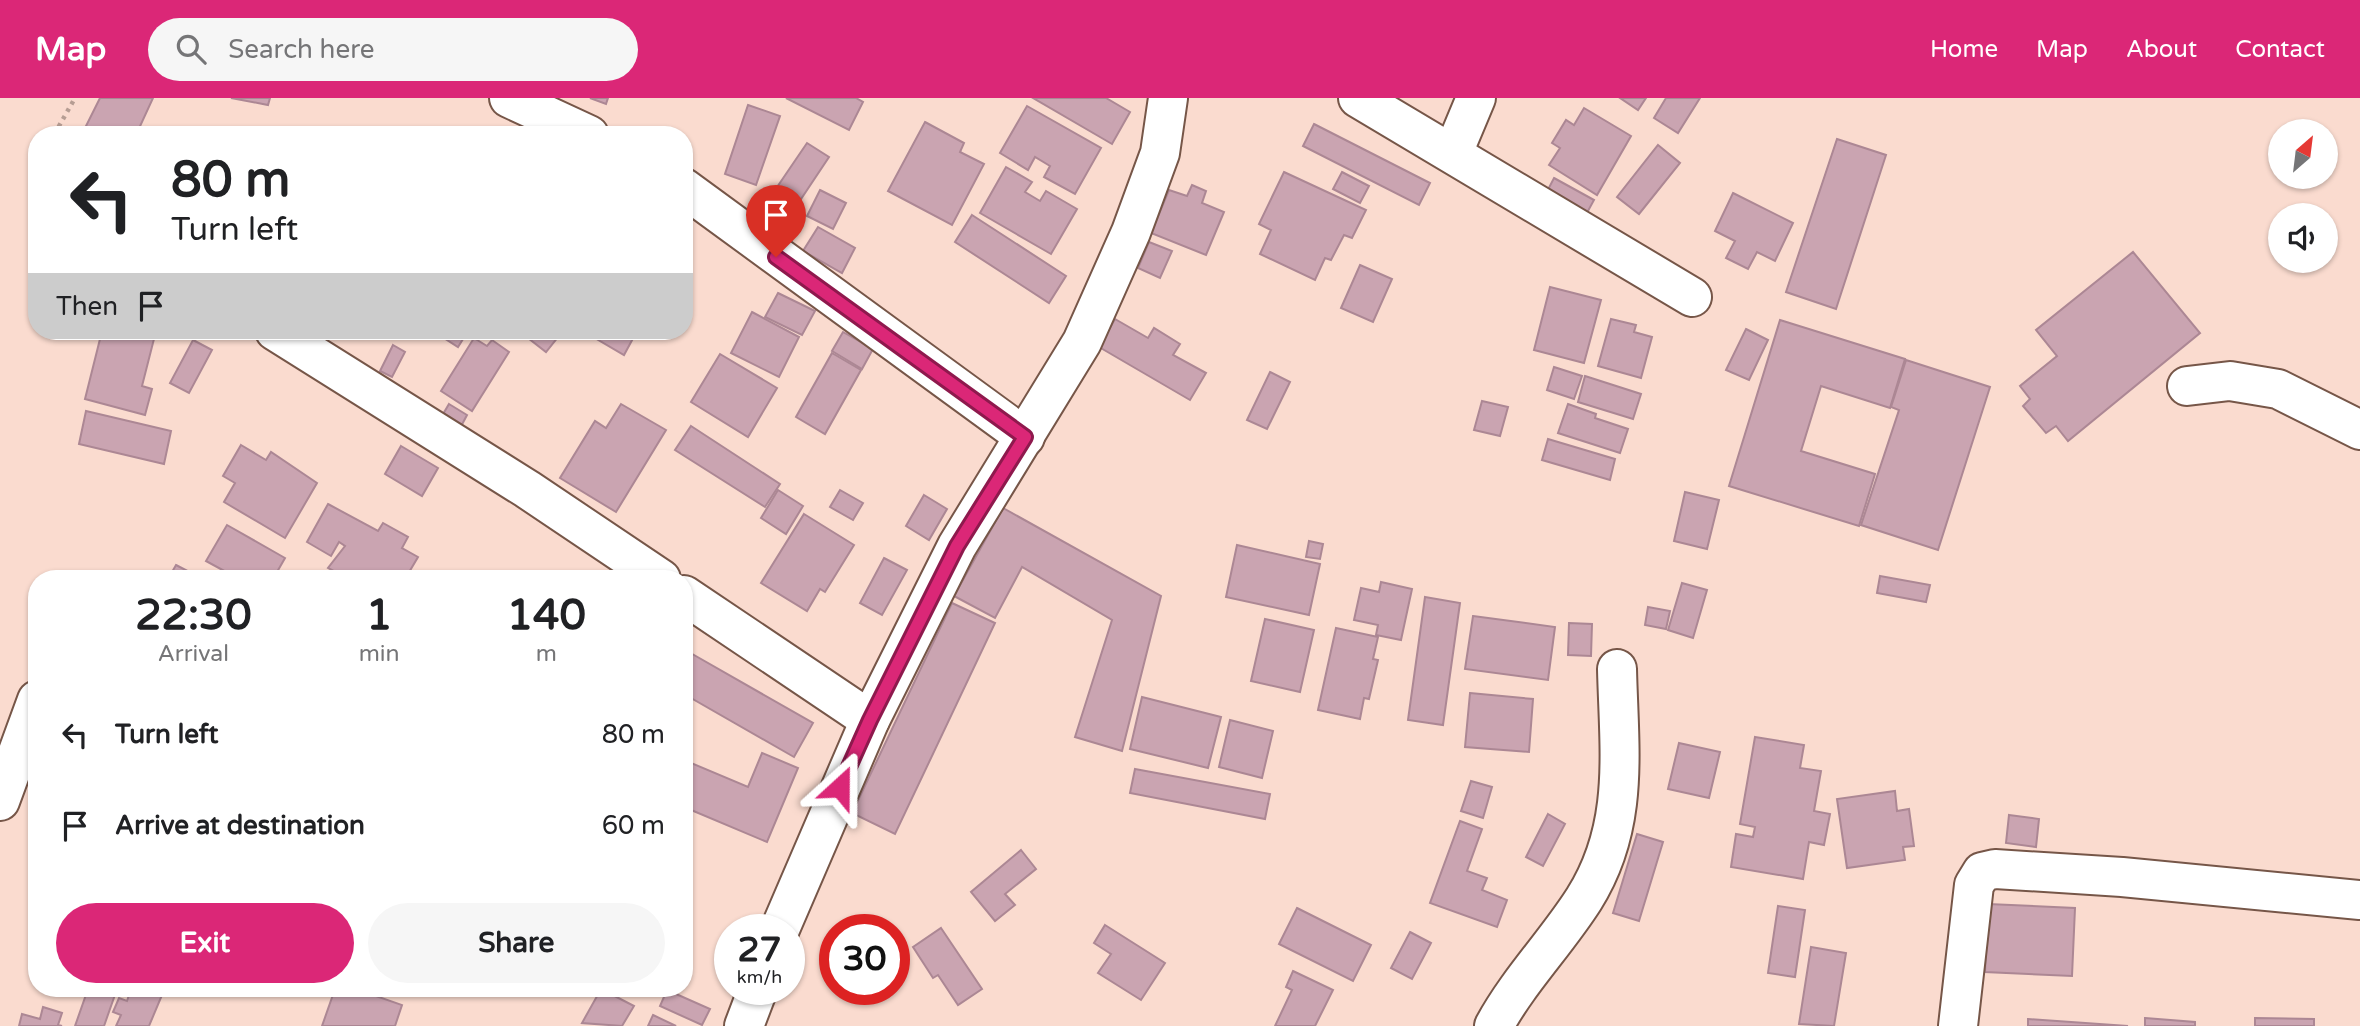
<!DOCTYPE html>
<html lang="en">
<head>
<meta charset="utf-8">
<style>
	body { margin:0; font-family:"Varela Round",sans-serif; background:#f6f6f6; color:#202124; height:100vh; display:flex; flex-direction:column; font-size:26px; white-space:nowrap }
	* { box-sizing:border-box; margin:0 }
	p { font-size:23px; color:#757577 }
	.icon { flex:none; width:38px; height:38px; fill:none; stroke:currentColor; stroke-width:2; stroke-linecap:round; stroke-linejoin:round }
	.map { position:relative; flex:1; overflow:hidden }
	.details { position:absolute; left:28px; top:472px; width:665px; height:427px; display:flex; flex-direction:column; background:#fff; border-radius:28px; box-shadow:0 2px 5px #0004 }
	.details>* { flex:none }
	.top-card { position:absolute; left:28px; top:28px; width:665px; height:214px; border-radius:28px; box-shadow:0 2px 5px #0004; background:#fff; color:#202124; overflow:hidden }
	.needle { width:46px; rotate:28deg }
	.controls { position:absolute; left:2268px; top:21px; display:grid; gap:14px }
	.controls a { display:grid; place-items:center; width:70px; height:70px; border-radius:50%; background:#fff; box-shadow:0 2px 5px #0004; font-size:35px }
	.speed { position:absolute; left:714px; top:816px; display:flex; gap:14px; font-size:35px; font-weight:700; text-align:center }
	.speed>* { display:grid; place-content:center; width:91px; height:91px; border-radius:50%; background:#fff; box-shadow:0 2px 5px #0004; line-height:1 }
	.speed small { font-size:18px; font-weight:400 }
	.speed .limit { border:10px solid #d22; background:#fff; color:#111 }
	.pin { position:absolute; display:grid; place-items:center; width:60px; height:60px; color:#fff; margin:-72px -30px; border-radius:50% 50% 50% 0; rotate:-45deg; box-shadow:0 0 7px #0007 }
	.pin .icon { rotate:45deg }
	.me { position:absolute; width:77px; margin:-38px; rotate:24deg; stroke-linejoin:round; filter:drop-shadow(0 0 5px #0008) }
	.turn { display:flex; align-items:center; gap:24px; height:147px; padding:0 28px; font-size:32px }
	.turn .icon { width:91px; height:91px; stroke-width:2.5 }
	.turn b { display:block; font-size:49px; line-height:60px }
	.then { display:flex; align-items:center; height:66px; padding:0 28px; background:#0003; gap:14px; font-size:26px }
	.eta { display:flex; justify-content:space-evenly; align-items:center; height:119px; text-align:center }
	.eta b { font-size:42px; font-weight:800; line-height:49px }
	.cta { display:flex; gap:14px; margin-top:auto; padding:14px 28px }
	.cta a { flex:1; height:80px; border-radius:42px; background:#db2777; color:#fff; font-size:28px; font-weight:800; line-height:80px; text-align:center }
	.cta a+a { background:#f6f6f6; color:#202124 }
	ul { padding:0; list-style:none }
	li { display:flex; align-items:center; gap:21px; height:91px; padding:0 28px }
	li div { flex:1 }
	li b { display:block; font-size:26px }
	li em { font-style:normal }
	header { display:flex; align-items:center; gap:42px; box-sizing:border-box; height:98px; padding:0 35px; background:#db2777; color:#fff }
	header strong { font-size:33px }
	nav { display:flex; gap:38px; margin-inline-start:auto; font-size:24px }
	.search { width:490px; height:63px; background:#f6f6f6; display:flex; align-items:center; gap:18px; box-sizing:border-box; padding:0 24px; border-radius:38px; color:#757577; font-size:26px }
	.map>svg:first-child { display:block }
	.building { fill:#caa4b1; stroke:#ac8794; stroke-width:2 }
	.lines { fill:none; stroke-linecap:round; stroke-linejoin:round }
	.street-casing { stroke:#765648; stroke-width:42 }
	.path { stroke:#b69d93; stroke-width:4.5; stroke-dasharray:3.5 5; stroke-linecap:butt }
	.street { stroke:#fff; stroke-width:38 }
	.route-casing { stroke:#8e194d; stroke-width:18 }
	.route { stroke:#db2777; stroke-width:12 }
</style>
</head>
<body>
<header>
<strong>Map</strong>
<div class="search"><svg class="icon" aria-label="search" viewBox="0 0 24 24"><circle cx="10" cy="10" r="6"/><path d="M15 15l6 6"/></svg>Search here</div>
<nav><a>Home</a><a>Map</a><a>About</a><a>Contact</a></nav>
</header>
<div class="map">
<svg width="2360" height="928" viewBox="0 0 2360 928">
	<rect width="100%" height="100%" fill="#fadbcf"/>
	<g class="building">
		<path d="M 100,0 L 153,0 L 136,37 L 100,37 L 85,30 Z"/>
		<path d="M 231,0 L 270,0 L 268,7 Z"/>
		<path d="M 590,0 L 608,0 L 606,6 Z"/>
		<path d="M 786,0 L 856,0 L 863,4 L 849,32 Z"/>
		<path d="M 1033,0 L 1106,0 L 1130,14 L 1112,46 Z"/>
		<path d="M 1620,0 L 1646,0 L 1638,12 Z"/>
		<path d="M 1666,0 L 1700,0 L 1678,35 L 1654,20 Z"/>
		<path d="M 748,7 L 780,18 L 756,87 L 725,76 Z"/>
		<path d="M 1027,8 L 1101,50 L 1075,96 L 1044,79 L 1050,68 L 1035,59 L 1028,72 L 1000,55 Z"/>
		<path d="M 1584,10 L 1631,38 L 1597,97 L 1549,67 L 1560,50 L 1552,45 L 1566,22 L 1574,27 Z"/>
		<path d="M 925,24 L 964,45 L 960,54 L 984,66 L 952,127 L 888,93 Z"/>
		<path d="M 1314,26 L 1430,85 L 1419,107 L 1303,48 Z"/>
		<path d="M 1837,41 L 1886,57 L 1836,211 L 1786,194 Z"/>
		<path d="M 807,45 L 829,59 L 793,113 L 771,98 Z"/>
		<path d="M 1658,47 L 1680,65 L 1639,116 L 1617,99 Z"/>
		<path d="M 1006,69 L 1032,84 L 1025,94 L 1040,103 L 1046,93 L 1077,111 L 1051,156 L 980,115 Z"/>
		<path d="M 1284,74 L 1366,112 L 1352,140 L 1344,137 L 1331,162 L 1325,160 L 1315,182 L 1260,156 L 1271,132 L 1259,126 Z"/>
		<path d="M 1342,74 L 1369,88 L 1360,105 L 1333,91 Z"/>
		<path d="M 1554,80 L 1594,102 L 1582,124 L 1542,103 Z"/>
		<path d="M 1192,87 L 1206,93 L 1202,105 L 1224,114 L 1206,157 L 1151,135 L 1169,92 L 1187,98 Z"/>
		<path d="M 820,92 L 846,105 L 833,131 L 807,118 Z"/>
		<path d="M 1733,95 L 1793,125 L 1775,163 L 1757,154 L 1748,171 L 1726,160 L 1735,143 L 1715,133 Z"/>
		<path d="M 972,117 L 1066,178 L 1049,205 L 955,144 Z"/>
		<path d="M 818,129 L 855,150 L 842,175 L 803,153 Z"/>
		<path d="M 1149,144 L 1172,153 L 1160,180 L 1138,170 Z"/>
		<path d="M 2133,154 L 2200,235 L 2068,343 L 2056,328 L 2046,335 L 2023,308 L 2030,301 L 2020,288 L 2057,258 L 2036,232 Z"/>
		<path d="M 1360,167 L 1392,181 L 1373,224 L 1341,210 Z"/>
		<path d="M 1550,189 L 1601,202 L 1584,265 L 1534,252 Z"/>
		<path d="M 778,195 L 815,213 L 802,237 L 765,219 Z"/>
		<path d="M 752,214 L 799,239 L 779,279 L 731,255 Z"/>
		<path d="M 1115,221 L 1148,240 L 1154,230 L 1180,246 L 1173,257 L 1206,275 L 1190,302 L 1099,249 Z"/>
		<path d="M 1611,221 L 1636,227 L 1634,234 L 1652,239 L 1641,280 L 1598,268 Z"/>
		<path d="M 1780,222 L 1905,261 L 1890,310 L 1821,288 L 1801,353 L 1875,376 L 1859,428 L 1729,388 Z"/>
		<path d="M 1746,231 L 1768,242 L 1749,282 L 1726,272 Z"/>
		<path d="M 102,233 L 156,233 L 142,288 L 152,291 L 145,317 L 85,301 Z"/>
		<path d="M 433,233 L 468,233 L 458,249 Z"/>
		<path d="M 519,233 L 561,233 L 562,234 L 546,254 Z"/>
		<path d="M 583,233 L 637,233 L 624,257 Z"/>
		<path d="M 843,234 L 873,251 L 862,271 L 832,253 Z"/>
		<path d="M 474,240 L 487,248 L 492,242 L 509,254 L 472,313 L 441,293 Z"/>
		<path d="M 193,242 L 212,252 L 189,295 L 170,285 Z"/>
		<path d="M 393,247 L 405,254 L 392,279 L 380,273 Z"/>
		<path d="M 832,255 L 861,272 L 825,336 L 796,319 Z"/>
		<path d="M 720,256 L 777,290 L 748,339 L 691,304 Z"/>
		<path d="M 1906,262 L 1990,289 L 1938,452 L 1861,427 L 1899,312 L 1891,309 Z"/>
		<path d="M 1554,269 L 1582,278 L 1574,301 L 1547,292 Z"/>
		<path d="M 1270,274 L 1290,284 L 1267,331 L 1247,322 Z"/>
		<path d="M 1585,278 L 1641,296 L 1633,321 L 1578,304 Z"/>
		<path d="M 1482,303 L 1508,309 L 1500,338 L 1474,332 Z"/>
		<path d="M 449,306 L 467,317 L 458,334 L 439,323 Z"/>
		<path d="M 621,306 L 666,332 L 616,414 L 560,380 L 595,323 L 606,330 Z"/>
		<path d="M 1568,306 L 1596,316 L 1595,320 L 1628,331 L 1620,355 L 1558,335 Z"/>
		<path d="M 86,313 L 171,333 L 164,366 L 79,346 Z"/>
		<path d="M 691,328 L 780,386 L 765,409 L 675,352 Z"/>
		<path d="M 1548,341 L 1615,361 L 1610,382 L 1542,362 Z"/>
		<path d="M 241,347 L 266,362 L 271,354 L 317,385 L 285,440 L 224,404 L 235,385 L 223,378 Z"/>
		<path d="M 401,348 L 438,370 L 422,398 L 385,376 Z"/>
		<path d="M 778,392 L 803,408 L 786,436 L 761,420 Z"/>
		<path d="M 840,392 L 863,405 L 853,422 L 830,409 Z"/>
		<path d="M 1685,394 L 1719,402 L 1707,451 L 1674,443 Z"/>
		<path d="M 924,397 L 947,411 L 929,442 L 906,428 Z"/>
		<path d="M 328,406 L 378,433 L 383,425 L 408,439 L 402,450 L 418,459 L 405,481 L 348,481 L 328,470 L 345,448 L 339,444 L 331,458 L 307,444 Z"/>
		<path d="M 1003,410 L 1161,498 L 1122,653 L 1075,639 L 1112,522 L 1022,469 L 995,520 L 954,498 Z"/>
		<path d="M 804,416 L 854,447 L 825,494 L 820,491 L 807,513 L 761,485 Z"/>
		<path d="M 227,427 L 285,460 L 273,481 L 239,481 L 206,463 Z"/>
		<path d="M 1309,443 L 1323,446 L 1320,461 L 1306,459 Z"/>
		<path d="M 1237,447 L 1320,466 L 1309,517 L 1226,499 Z"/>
		<path d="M 884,460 L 907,472 L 882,517 L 860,505 Z"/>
		<path d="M 176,467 L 197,478 L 199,475 L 209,481 L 168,481 Z"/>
		<path d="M 1880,478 L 1930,487 L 1926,504 L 1877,495 Z"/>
		<path d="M 1381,484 L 1412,491 L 1401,542 L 1376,537 L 1378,527 L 1354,522 L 1361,490 L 1379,494 Z"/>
		<path d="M 1682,485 L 1707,492 L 1693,540 L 1668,532 Z"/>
		<path d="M 1425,499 L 1460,505 L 1443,627 L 1408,622 Z"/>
		<path d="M 952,505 L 995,525 L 895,736 L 852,715 Z"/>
		<path d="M 1648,509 L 1670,513 L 1666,531 L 1645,527 Z"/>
		<path d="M 1473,518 L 1555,529 L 1548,582 L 1465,571 Z"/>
		<path d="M 1265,521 L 1314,532 L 1300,594 L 1251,583 Z"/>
		<path d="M 1569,525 L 1592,526 L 1591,558 L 1568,557 Z"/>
		<path d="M 1336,530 L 1378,539 L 1373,561 L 1378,562 L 1369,601 L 1364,600 L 1360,621 L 1318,612 Z"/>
		<path d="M 687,553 L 813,625 L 794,659 L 684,596 Z"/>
		<path d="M 1470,595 L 1533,601 L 1529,654 L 1465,649 Z"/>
		<path d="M 1142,599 L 1221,619 L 1208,670 L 1130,651 Z"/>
		<path d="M 1230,622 L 1273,633 L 1262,680 L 1219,669 Z"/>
		<path d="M 1755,639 L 1804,647 L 1800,670 L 1821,673 L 1814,713 L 1830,716 L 1824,747 L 1809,744 L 1803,781 L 1731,769 L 1736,736 L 1753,739 L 1755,729 L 1740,726 Z"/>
		<path d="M 1679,645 L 1720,654 L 1709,700 L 1668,691 Z"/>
		<path d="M 762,655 L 798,670 L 767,744 L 684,709 L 684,662 L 748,689 Z"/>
		<path d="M 1135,671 L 1270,696 L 1265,721 L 1130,695 Z"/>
		<path d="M 1471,683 L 1492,689 L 1483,720 L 1461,713 Z"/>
		<path d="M 1895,693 L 1897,713 L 1909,711 L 1914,748 L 1903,749 L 1905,762 L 1847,770 L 1837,701 Z"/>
		<path d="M 1548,716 L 1565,726 L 1543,768 L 1526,759 Z"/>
		<path d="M 2009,717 L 2039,721 L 2036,749 L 2006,745 Z"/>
		<path d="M 1460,723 L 1482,731 L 1467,773 L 1487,780 L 1482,792 L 1507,802 L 1497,829 L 1430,805 Z"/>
		<path d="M 1637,736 L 1663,744 L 1639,823 L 1613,815 Z"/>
		<path d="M 1021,752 L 1036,771 L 1005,796 L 1015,807 L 995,823 L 971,794 Z"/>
		<path d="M 1988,806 L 2075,810 L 2072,878 L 1985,874 Z"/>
		<path d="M 1778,808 L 1805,812 L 1795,879 L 1768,875 Z"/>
		<path d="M 1297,810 L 1371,847 L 1353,883 L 1279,846 Z"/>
		<path d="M 1105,827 L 1165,865 L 1141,902 L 1098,875 L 1111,856 L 1094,845 Z"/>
		<path d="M 941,830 L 982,891 L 958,907 L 938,877 L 933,880 L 913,849 Z"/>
		<path d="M 1410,834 L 1431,845 L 1412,881 L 1391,870 Z"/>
		<path d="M 1811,849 L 1846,855 L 1834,928 L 1799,926 Z"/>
		<path d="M 1293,873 L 1333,892 L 1315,928 L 1275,928 L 1292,892 L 1286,889 Z"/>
		<path d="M 88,891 L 117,891 L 104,928 L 75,928 Z"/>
		<path d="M 131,891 L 146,891 L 162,897 L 149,928 L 116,928 L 121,917 L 113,914 L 119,900 L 127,903 Z"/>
		<path d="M 335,891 L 356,891 L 402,907 L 395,928 L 322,928 Z"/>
		<path d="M 601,891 L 634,908 L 622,928 L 582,925 Z"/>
		<path d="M 667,892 L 710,911 L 702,927 L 660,908 Z"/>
		<path d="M 43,909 L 62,915 L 58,927 L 62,928 L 19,928 L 22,916 L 40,921 Z"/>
		<path d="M 653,917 L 676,928 L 648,928 Z"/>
		<path d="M 2145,920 L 2195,924 L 2195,928 L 2145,928 Z"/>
		<path d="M 2255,920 L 2314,921 L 2314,928 L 2255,928 Z"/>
		<path d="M 2028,921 L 2128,928 L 2028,928 Z"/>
	</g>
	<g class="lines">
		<g class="street-casing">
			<g id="street">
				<path d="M 509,0 L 589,37"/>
				<path d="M 1358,0 L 1692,199"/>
				<path d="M 1453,55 L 1476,0"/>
				<path d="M 684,90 L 1025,339"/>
				<path d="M 275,233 L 527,391 L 661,481"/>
				<path d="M 2187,288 L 2230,283 L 2278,291 L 2360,332"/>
				<path d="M 684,497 L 870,622"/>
				<path d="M 0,703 L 37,602"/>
				<path d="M 780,831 L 870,622 L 957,448 L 1082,244 L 1131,134 L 1160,55 L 1168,0"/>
				<path d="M 744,928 L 758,891"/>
				<path d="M 1494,928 C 1519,882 1556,845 1584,801 C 1630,728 1619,654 1617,571"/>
				<path d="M 1958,928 L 1974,787 L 1982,774 L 1995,771 L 2122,779 L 2360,802"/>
			</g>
		</g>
		<path class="path" d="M 59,37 L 59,28 L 75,0"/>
		<use href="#street" class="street"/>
	</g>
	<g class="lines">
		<g class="route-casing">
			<path id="route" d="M 776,159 L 1025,339 L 957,448 L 870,622 L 840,689"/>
		</g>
		<use href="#route" class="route"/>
	</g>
</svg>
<div class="controls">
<a><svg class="needle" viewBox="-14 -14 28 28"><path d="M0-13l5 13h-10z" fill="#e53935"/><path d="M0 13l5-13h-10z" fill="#757577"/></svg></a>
<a><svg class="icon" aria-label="sound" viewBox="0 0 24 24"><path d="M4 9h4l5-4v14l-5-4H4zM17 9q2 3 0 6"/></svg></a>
</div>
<div class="speed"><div>27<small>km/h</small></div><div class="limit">30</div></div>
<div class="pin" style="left:776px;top:159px;background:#d93025"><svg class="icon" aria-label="arrive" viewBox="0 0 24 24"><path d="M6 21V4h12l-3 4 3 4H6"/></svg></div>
<svg class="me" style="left:840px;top:689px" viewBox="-20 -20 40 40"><path d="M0-17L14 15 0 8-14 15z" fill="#db2777" stroke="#fff" stroke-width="4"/></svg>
<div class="top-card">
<div class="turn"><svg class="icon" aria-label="left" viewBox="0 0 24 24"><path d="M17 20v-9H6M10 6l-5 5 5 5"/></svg><div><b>80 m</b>Turn left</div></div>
<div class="then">Then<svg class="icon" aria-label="arrive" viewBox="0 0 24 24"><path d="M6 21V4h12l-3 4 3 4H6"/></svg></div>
</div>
<section class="details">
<div class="eta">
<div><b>22:30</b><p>Arrival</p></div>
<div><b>1</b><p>min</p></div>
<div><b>140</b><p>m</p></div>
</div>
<ul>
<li><svg class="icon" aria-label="left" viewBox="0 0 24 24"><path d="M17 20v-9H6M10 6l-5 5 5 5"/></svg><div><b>Turn left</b></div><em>80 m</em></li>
<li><svg class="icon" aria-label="arrive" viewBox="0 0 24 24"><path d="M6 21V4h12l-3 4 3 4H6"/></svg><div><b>Arrive at destination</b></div><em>60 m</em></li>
</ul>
<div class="cta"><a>Exit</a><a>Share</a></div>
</section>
</div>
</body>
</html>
